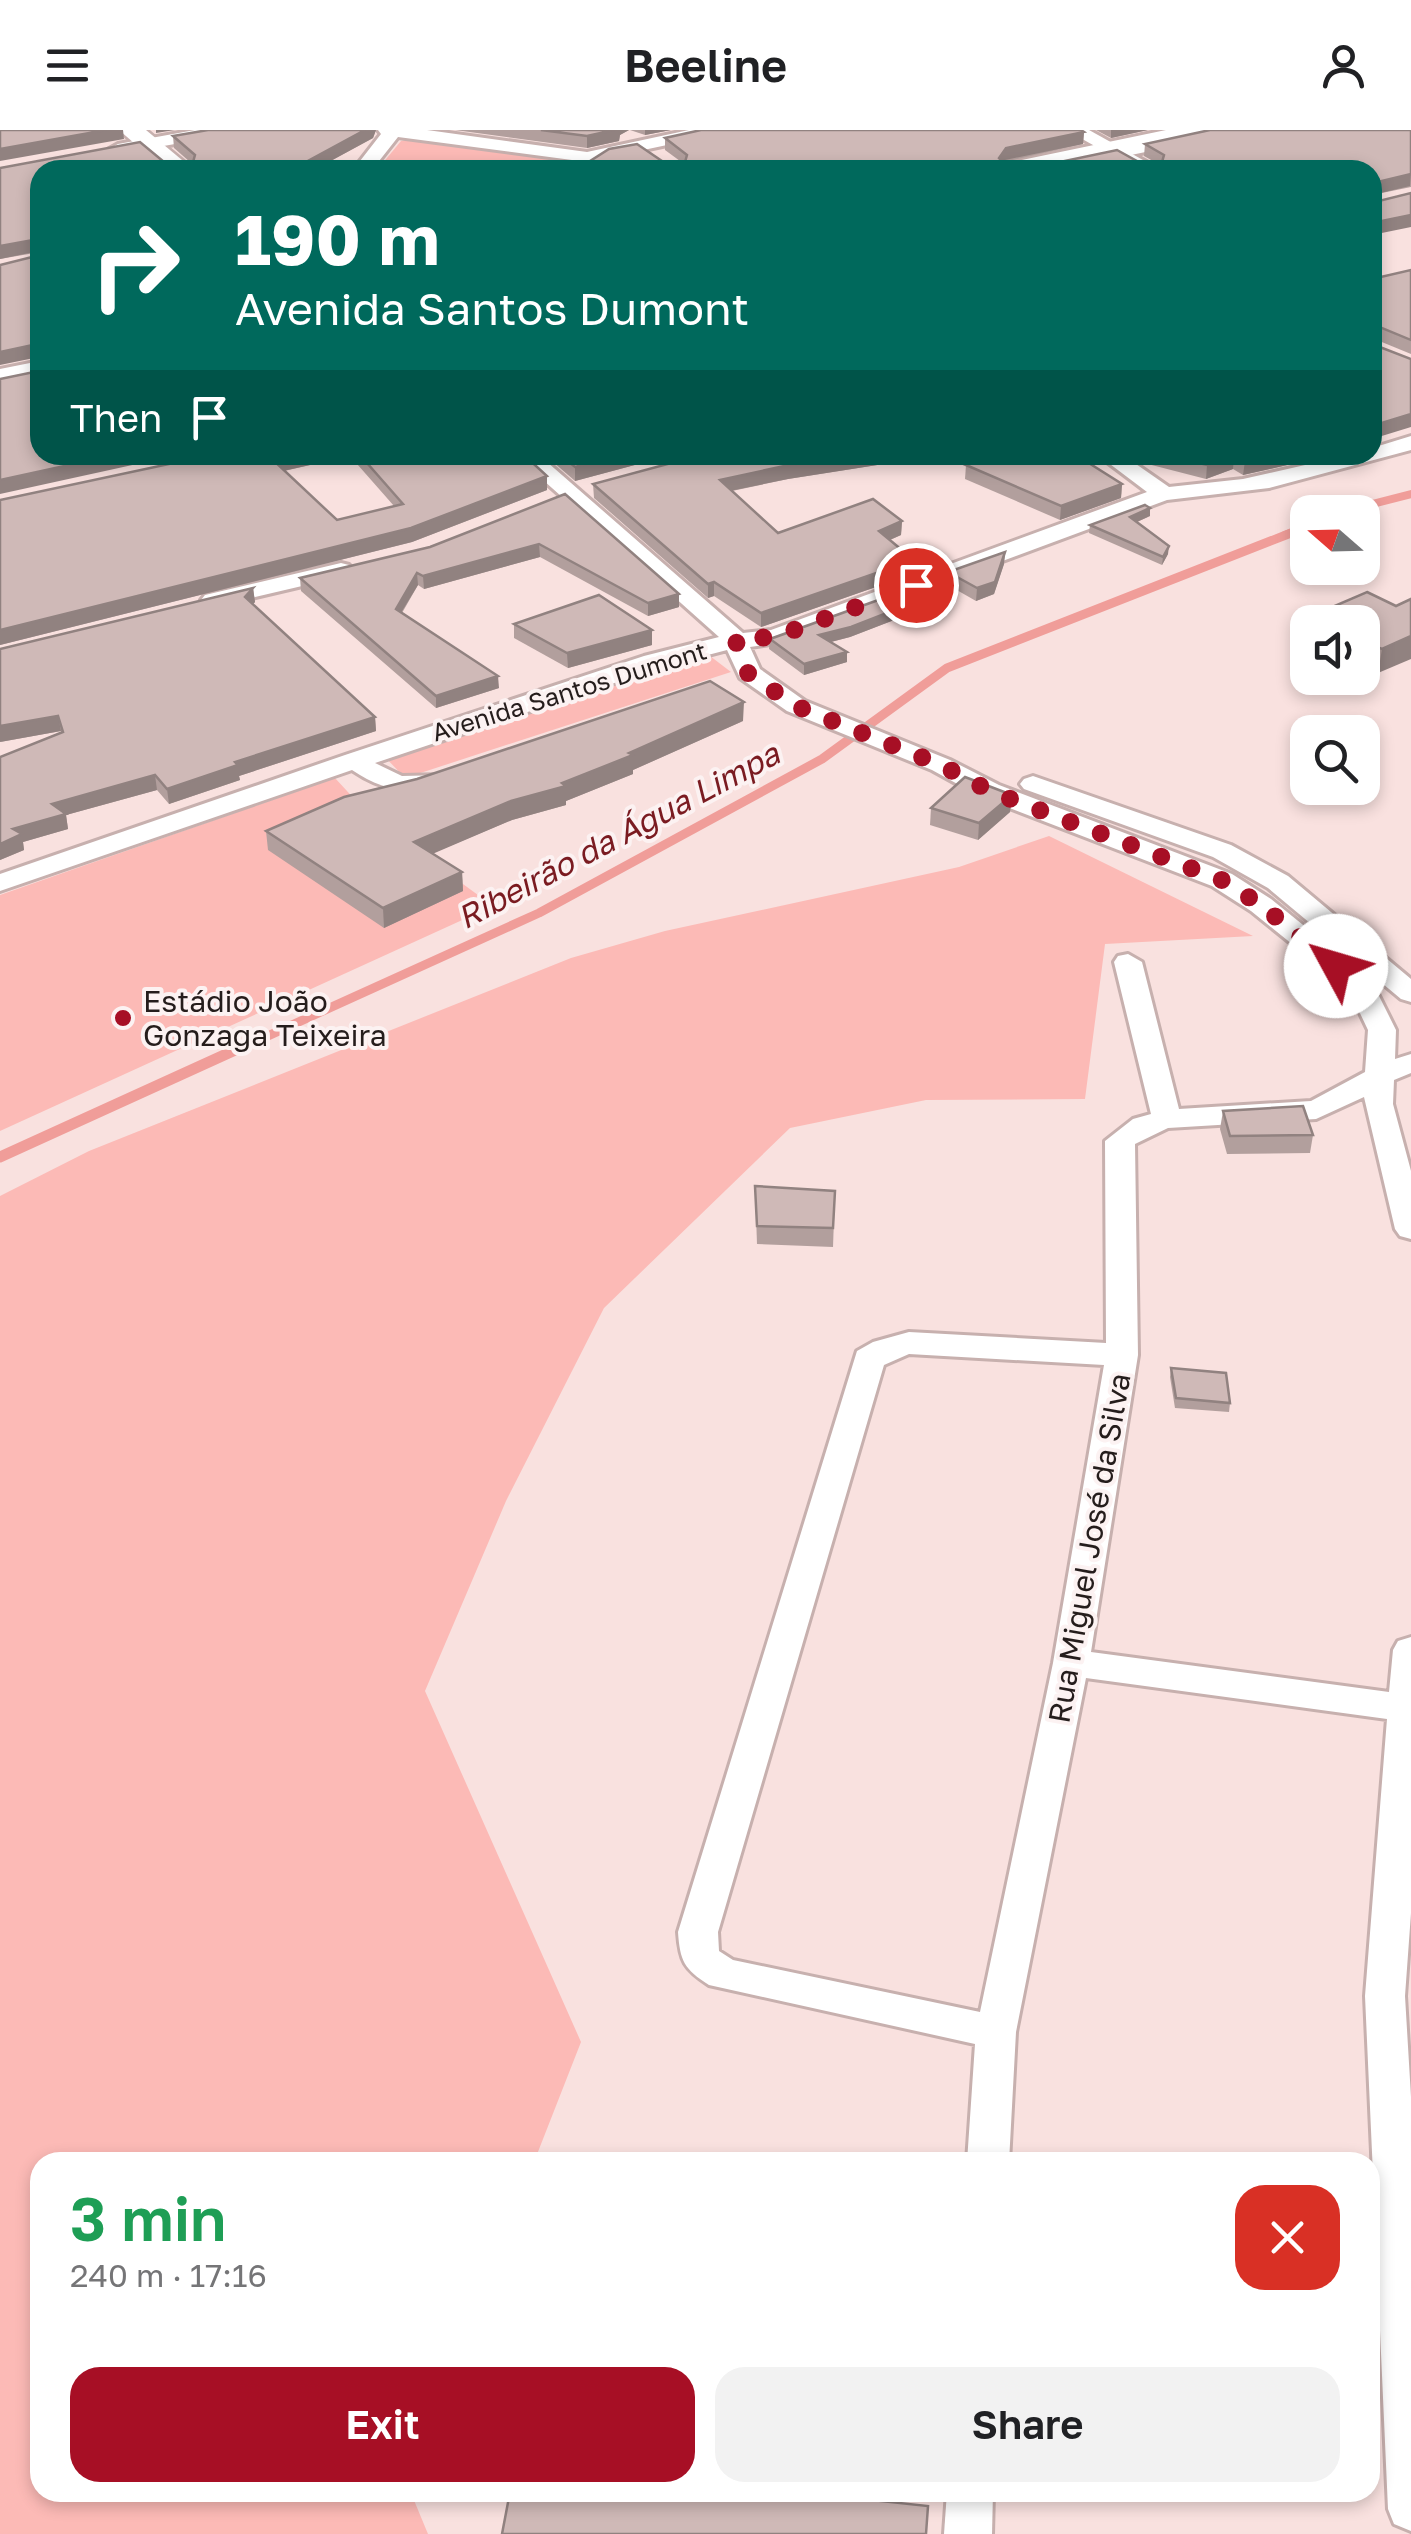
<!DOCTYPE html>
<html lang="en">
<head>
<meta charset="utf-8">
<style>
	body { margin:0; font-family:"Golos Text",sans-serif; background:#f2f2f2; color:#202124; height:100vh; display:flex; flex-direction:column; font-size:38px; white-space:nowrap }
	* { box-sizing:border-box; margin:0 }
	p { font-size:32px; color:#757577 }
	.icon { flex:none; width:55px; height:55px; fill:none; stroke:currentColor; stroke-width:2; stroke-linecap:round; stroke-linejoin:round }
	.map { position:relative; flex:1; overflow:hidden }
	.drawer { position:absolute; left:30px; top:2022px; width:1350px; height:350px; display:flex; flex-direction:column; background:#fff; border-radius:30px; box-shadow:0 5px 15px #0003 }
	.drawer>* { flex:none }
	.banner { position:absolute; left:30px; top:30px; width:1352px; height:305px; border-radius:30px; box-shadow:0 5px 15px #0003; background:#00695c; color:#fff; overflow:hidden }
	.needle { width:65px; rotate:290deg }
	.controls { position:absolute; left:1290px; top:365px; display:grid; gap:20px }
	.controls a { display:grid; place-items:center; width:90px; height:90px; border-radius:20px; background:#fff; box-shadow:0 5px 15px #0003; font-size:50px }
	.pin { position:absolute; display:grid; place-items:center; width:85px; height:85px; color:#fff; margin:-42px; border:5px solid #fff; border-radius:50%; box-shadow:0 2px 10px #0007 }
	.me { position:absolute; width:110px; margin:-55px; rotate:309deg; stroke-linejoin:round; filter:drop-shadow(0 0 8px #0008) }
	.turn { display:flex; align-items:center; gap:35px; height:210px; padding:0 40px; font-size:45px }
	.turn .icon { width:130px; height:130px; stroke-width:2.5 }
	.turn b { display:block; font-size:70px; line-height:85px }
	.then { display:flex; align-items:center; height:95px; padding:0 40px; background:#0003; gap:20px; font-size:38px }
	.round { display:grid; place-items:center; flex:none; width:105px; height:105px; border-radius:30px; background:#f2f2f2 }
	.head { display:flex; align-items:center; justify-content:space-between; height:170px; padding:0 40px }
	h1 { font-size:60px; font-weight:600; line-height:75px; color:#1e9e55 }
	.primary-button { display:flex; gap:20px; margin-top:auto; padding:20px 40px }
	.primary-button a { flex:1; height:115px; border-radius:30px; background:#a70f25; color:#fff; font-size:40px; font-weight:600; line-height:115px; text-align:center }
	.primary-button a+a { background:#f2f2f2; color:#202124 }
	header { display:flex; justify-content:space-between; align-items:center; height:130px; padding:0 40px; background:#fff; font-size:45px; font-weight:600 }
	.map>svg:first-child { display:block }
	.green { fill:#fcbab6 }
	.lines { fill:none; stroke-linecap:round; stroke-linejoin:round }
	.stream-far2 { stroke:#f09d99; stroke-width:8 }
	.stream-far1 { stroke:#f09d99; stroke-width:9 }
	.stream { stroke:#f09d99; stroke-width:11 }
	.minor-casing { stroke:#c7b0ae; stroke-width:6 }
	.secondary-casing { stroke:#c7b0ae; stroke-width:5 }
	.primary-casing { stroke:#c7b0ae; stroke-width:6 }
	.minor { fill:#fff; fill-rule:evenodd }
	.secondary { fill:#fff; fill-rule:evenodd }
	.primary { fill:#fff; fill-rule:evenodd }
	.wall { fill:#b29f9d; fill-rule:evenodd }
	.shaded-wall { fill:#918280 }
	.building { fill:#cfb9b7; stroke:#918280; stroke-width:2.5 }
	.route { stroke:#a70f25; stroke-width:18; stroke-dasharray:0 32.4 }
	.poi-dot { fill:#a70f25; stroke:#fcf2f2; stroke-width:4 }
	.labels { text-anchor:middle; dominant-baseline:central; stroke-width:8; stroke-linejoin:round; paint-order:stroke }
	.far-street-label { font-size:25px; fill:#251d1c; stroke:#fcf2f2 }
	.poi-label { font-size:30px; fill:#251d1c; stroke:#fcf2f2; text-anchor:start }
	.street-label { font-size:30px; fill:#251d1c; stroke:#fcf2f2 }
	.water-label { font-size:32px; font-style:italic; fill:#7a1b21; stroke:#fcf2f2 }
</style>
</head>
<body>
<header><svg class="icon" aria-label="menu" viewBox="0 0 24 24"><path d="M4 6h16M4 12h16M4 18h16"/></svg>Beeline<svg class="icon" aria-label="person" viewBox="0 0 24 24"><circle cx="12" cy="8" r="4"/><path d="M4 21q1-7 8-7t8 7"/></svg></header>
<div class="map">
<svg width="1411" height="2404" viewBox="0 0 1411 2404">
	<rect width="100%" height="100%" fill="#f9e1df"/>
	<g class="green">
		<path d="M 412,9 L 551,27 L 561,31 L 555,40 L 377,40 L 401,11 Z"/>
		<path d="M 710,526 L 731,542 L 405,648 L 385,627 Z"/>
		<path d="M 335,648 L 370,686 L 493,776 L 0,1001 L 0,765 Z"/>
		<path d="M 1049,706 L 1253,806 L 1105,814 L 1085,969 L 926,970 L 790,998 L 604,1178 L 506,1371 L 425,1561 L 581,1912 L 534,2032 L 40,2032 L 40,2362 L 411,2363 L 428,2404 L 0,2404 L 0,1066 L 89,1021 L 571,828 L 665,801 L 959,737 Z"/>
	</g>
	<g class="lines">
		<g class="stream-far2">
			<path d="M 1341,382 L 1411,364"/>
			<path d="M 1285,405 L 1308,396"/>
		</g>
		<path class="stream-far1" d="M 239,919 L 539,783 L 822,629 L 947,538 L 1291,403"/>
		<path class="stream" d="M 0,1027 L 244,916"/>
		<g class="minor-casing">
			<g id="minor">
				<path d="M 195,0 L 235,0 L 226,5 L 118,24 L 109,19 L 118,14 Z"/>
				<path d="M 378,0 L 427,0 L 587,22 L 689,0 L 723,0 L 714,5 L 587,32 L 398,7 L 372,40 L 353,40 L 381,4 Z"/>
				<path d="M 1066,0 L 1089,0 L 1161,40 L 1138,40 Z"/>
				<path d="M 1411,306 L 1411,320 L 1269,358 L 1167,370 L 784,512 L 750,517 L 760,539 L 805,571 L 950,630 L 999,655 L 1232,744 L 1271,769 L 1371,850 L 1396,900 L 1395,929 L 1411,924 L 1411,943 L 1394,950 L 1393,974 L 1411,1041 L 1411,1109 L 1400,1106 L 1395,1099 L 1364,967 L 1316,989 L 1168,998 L 1135,1014 L 1138,1225 L 1091,1522 L 1389,1562 L 1393,1520 L 1398,1511 L 1411,1507 L 1411,1783 L 1405,1866 L 1411,1967 L 1411,2401 L 1394,2394 L 1388,2379 L 1365,1866 L 1387,1589 L 1086,1548 L 1016,1902 L 1009,2032 L 967,2032 L 975,1914 L 709,1855 C 684,1839 680,1831 678,1802 L 857,1221 L 873,1212 L 909,1202 L 1106,1213 L 1105,1011 L 1133,989 L 1151,984 L 1114,832 L 1118,826 L 1128,824 L 1142,832 L 1179,979 L 1311,971 L 1365,942 L 1368,900 L 1349,860 L 1251,781 L 1212,756 L 981,667 L 932,640 L 787,581 L 740,548 L 727,520 L 662,537 L 375,633 L 402,646 L 445,645 L 449,650 L 445,655 C 409,665 383,661 352,640 L 0,761 L 0,744 L 345,625 L 644,526 L 719,507 L 515,325 L 539,325 L 743,503 L 771,500 L 1147,362 L 1098,325 L 1123,325 L 1169,357 L 1243,349 L 1349,325 L 1372,325 L 1372,318 ZM 909,1224 L 1104,1235 L 1053,1533 L 980,1882 L 733,1830 L 719,1821 L 718,1802 L 884,1235 Z"/>
				<path d="M 341,433 L 349,435 L 353,440 L 349,445 L 213,477 L 201,470 L 205,465 Z"/>
				<path d="M 1033,646 L 1231,715 L 1288,746 L 1411,849 L 1411,872 L 1401,869 L 1268,758 L 1213,727 L 1024,659 L 1020,654 L 1024,649 Z"/>
				<path d="M 947,2362 L 993,2362 L 992,2404 L 944,2404 Z"/>
			</g>
		</g>
		<g class="secondary-casing">
			<path id="secondary" d="M 119,0 L 146,0 L 194,40 L 165,40 Z"/>
		</g>
		<g class="primary-casing">
			<g id="primary">
				<path d="M 1166,0 L 1222,0 L 1218,6 L 1208,9 L 1059,40 L 1002,40 L 1006,34 L 1017,31 Z"/>
				<path d="M 40,231 L 40,251 L 0,259 L 0,239 Z"/>
			</g>
		</g>
		<use href="#minor" class="minor"/>
		<use href="#secondary" class="secondary"/>
		<use href="#primary" class="primary"/>
	</g>
	<g class="wall">
		<path d="M 208,0 L 376,0 L 373,8 L 314,40 L 40,40 L 40,122 L 0,129 L 0,38 L 140,12 L 164,32 L 190,32 L 174,18 L 173,6 Z"/>
		<path d="M 455,0 L 629,0 L 620,5 L 619,11 L 587,18 Z"/>
		<path d="M 630,0 L 671,0 L 645,5 Z"/>
		<path d="M 1096,0 L 1148,0 L 1111,8 Z"/>
		<path d="M 1411,0 L 1411,57 L 1372,65 L 1372,40 L 576,40 L 662,31 L 680,31 L 665,20 L 665,8 L 1084,2 L 1083,14 L 1004,32 L 1153,31 L 1144,26 L 1145,14 Z"/>
		<path d="M 1411,140 L 1411,224 L 1372,208 L 1372,149 Z"/>
		<path d="M 211,325 L 524,325 L 547,346 L 547,360 L 412,412 L 0,515 L 0,370 ZM 350,326 L 394,376 L 337,390 L 284,341 Z"/>
		<path d="M 545,325 L 672,325 L 575,351 Z"/>
		<path d="M 702,325 L 941,325 L 788,349 L 732,361 L 778,403 L 902,391 L 901,405 L 890,410 L 913,444 L 761,497 L 714,466 L 708,468 L 594,368 L 593,354 Z"/>
		<path d="M 1129,325 L 1322,325 L 1296,333 L 1243,345 L 1233,339 L 1206,349 L 1140,332 Z"/>
		<path d="M 966,335 L 1122,354 L 1121,368 L 1060,390 L 965,349 Z"/>
		<path d="M 565,364 L 679,477 L 648,486 L 540,427 L 424,459 L 418,455 L 402,483 L 499,558 L 436,578 L 301,461 L 300,448 L 430,417 Z"/>
		<path d="M 1150,386 L 1137,392 L 1168,424 L 1162,435 L 1089,403 L 1090,395 Z"/>
		<path d="M 1005,422 L 1004,434 L 994,464 L 976,471 L 948,455 L 948,442 Z"/>
		<path d="M 253,458 L 255,472 L 252,475 L 375,587 L 376,601 L 239,646 L 240,650 L 169,674 L 157,660 L 66,685 L 68,699 L 23,712 L 24,720 L 0,730 L 0,627 L 61,602 L 61,601 L 0,612 Z"/>
		<path d="M 946,470 L 850,507 L 831,512 L 847,522 L 847,532 L 804,545 L 769,519 L 770,509 Z"/>
		<path d="M 1396,476 L 1378,543 L 1362,536 L 1362,492 L 1308,492 L 1309,487 Z"/>
		<path d="M 514,494 L 652,515 L 568,538 L 514,508 Z"/>
		<path d="M 743,591 L 633,640 L 633,644 L 566,671 L 566,675 L 512,690 L 433,723 L 462,742 L 463,761 L 384,798 L 268,720 L 266,701 Z"/>
		<path d="M 1012,665 L 1010,682 L 978,710 L 930,695 L 931,678 Z"/>
		<path d="M 1223,981 L 1313,1005 L 1310,1023 L 1227,1024 L 1220,999 Z"/>
		<path d="M 755,1056 L 835,1061 L 833,1117 L 757,1114 Z"/>
		<path d="M 1171,1238 L 1230,1273 L 1229,1282 L 1175,1278 L 1170,1247 Z"/>
	</g>
	<g class="shaded-wall">
		<path d="M 106,0 L 123,0 L 124,9 L 0,31 L 0,19 Z"/>
		<path d="M 156,0 L 175,0 L 156,3 Z"/>
		<path d="M 365,0 L 376,0 L 373,8 L 314,40 L 308,40 L 308,31 Z"/>
		<path d="M 614,0 L 629,0 L 620,5 L 619,11 L 587,18 L 587,6 Z"/>
		<path d="M 645,0 L 671,0 L 645,5 Z"/>
		<path d="M 1111,0 L 1148,0 L 1111,8 Z"/>
		<path d="M 1084,2 L 1083,14 L 1005,30 L 998,40 L 999,28 L 1006,18 Z"/>
		<path d="M 1411,44 L 1410,56 L 1372,65 L 1373,53 Z"/>
		<path d="M 1411,85 L 1411,97 L 1372,105 L 1372,93 Z"/>
		<path d="M 38,109 L 39,121 L 0,129 L 0,116 Z"/>
		<path d="M 37,214 L 39,227 L 0,235 L 0,222 Z"/>
		<path d="M 1411,284 L 1411,297 L 1372,309 L 1372,296 Z"/>
		<path d="M 115,325 L 178,325 L 0,364 L 0,350 Z"/>
		<path d="M 292,325 L 350,325 L 350,326 L 274,343 L 272,329 Z"/>
		<path d="M 620,325 L 672,325 L 575,351 L 575,337 Z"/>
		<path d="M 854,325 L 941,325 L 788,349 L 720,363 L 720,350 L 789,335 Z"/>
		<path d="M 1274,325 L 1322,325 L 1296,333 L 1243,345 L 1245,331 Z"/>
		<path d="M 1234,326 L 1233,339 L 1206,349 L 1207,335 Z"/>
		<path d="M 547,346 L 547,360 L 412,412 L 0,515 L 0,500 Z"/>
		<path d="M 1122,354 L 1121,368 L 1060,390 L 1061,376 Z"/>
		<path d="M 1150,378 L 1150,386 L 1130,395 L 1130,387 Z"/>
		<path d="M 902,391 L 901,405 L 878,415 L 879,401 Z"/>
		<path d="M 539,414 L 540,427 L 424,459 L 423,446 Z"/>
		<path d="M 1169,416 L 1168,424 L 1162,435 L 1163,427 Z"/>
		<path d="M 1005,422 L 1004,434 L 994,464 L 976,471 L 977,458 Z"/>
		<path d="M 914,430 L 913,444 L 761,497 L 761,483 Z"/>
		<path d="M 417,443 L 418,455 L 396,491 L 396,479 Z"/>
		<path d="M 714,452 L 714,466 L 708,468 L 708,454 Z"/>
		<path d="M 253,458 L 255,472 L 246,482 L 245,467 Z"/>
		<path d="M 946,460 L 946,470 L 850,507 L 819,515 L 819,505 Z"/>
		<path d="M 679,464 L 679,477 L 648,486 L 648,473 Z"/>
		<path d="M 652,500 L 652,515 L 568,538 L 567,523 Z"/>
		<path d="M 1411,506 L 1411,529 L 1378,543 L 1382,519 Z"/>
		<path d="M 847,522 L 847,532 L 804,545 L 804,534 Z"/>
		<path d="M 498,546 L 499,558 L 436,578 L 436,566 Z"/>
		<path d="M 744,572 L 743,591 L 633,640 L 633,644 L 566,671 L 566,675 L 512,690 L 416,731 L 414,712 L 511,671 L 562,653 Z"/>
		<path d="M 58,586 L 61,601 L 0,612 L 0,596 Z"/>
		<path d="M 375,587 L 376,601 L 239,646 L 240,650 L 169,674 L 167,659 L 235,632 Z"/>
		<path d="M 155,645 L 157,660 L 66,685 L 68,699 L 23,712 L 24,720 L 0,730 L 0,714 L 13,699 L 52,674 Z"/>
		<path d="M 1012,665 L 1010,682 L 978,710 L 979,693 Z"/>
		<path d="M 462,742 L 463,761 L 384,798 L 383,778 Z"/>
	</g>
	<g class="building">
		<path d="M 0,0 L 106,0 L 0,19 Z"/>
		<path d="M 208,0 L 365,0 L 308,31 L 310,40 L 40,40 L 40,111 L 38,109 L 0,116 L 0,38 L 140,12 L 164,32 L 193,32 L 195,25 L 173,6 Z"/>
		<path d="M 541,0 L 614,0 L 587,6 Z"/>
		<path d="M 701,0 L 1081,0 L 1084,2 L 1006,18 L 999,28 L 1003,32 L 1060,32 L 1117,20 L 1137,31 L 1162,32 L 1164,25 L 1145,14 L 1210,0 L 1411,0 L 1411,44 L 1373,53 L 1372,55 L 1372,40 L 657,40 L 656,36 L 576,40 L 609,19 L 637,14 L 662,31 L 685,32 L 687,25 L 665,8 Z"/>
		<path d="M 1411,63 L 1411,85 L 1372,93 L 1372,71 L 1375,72 Z"/>
		<path d="M 40,125 L 40,216 L 37,214 L 0,222 L 0,135 Z"/>
		<path d="M 1411,140 L 1411,210 L 1372,194 L 1372,149 Z"/>
		<path d="M 1372,214 L 1411,229 L 1411,284 L 1372,296 Z"/>
		<path d="M 40,233 L 40,325 L 115,325 L 0,350 L 0,249 L 39,241 Z"/>
		<path d="M 211,325 L 292,325 L 272,329 L 337,390 L 403,374 L 360,325 L 524,325 L 547,346 L 411,398 L 0,500 L 0,370 Z"/>
		<path d="M 560,325 L 620,325 L 575,337 Z"/>
		<path d="M 701,325 L 854,325 L 789,335 L 720,350 L 778,403 L 873,369 L 902,391 L 879,401 L 914,430 L 761,483 L 714,452 L 708,454 L 593,354 Z"/>
		<path d="M 994,325 L 1076,325 L 1122,354 L 1061,376 L 966,335 Z"/>
		<path d="M 1167,325 L 1274,325 L 1245,331 L 1234,326 L 1207,335 Z"/>
		<path d="M 565,364 L 679,464 L 648,473 L 539,414 L 423,446 L 417,443 L 396,479 L 498,546 L 436,566 L 300,448 L 430,417 Z"/>
		<path d="M 1145,375 L 1150,378 L 1130,387 L 1169,416 L 1163,427 L 1090,395 Z"/>
		<path d="M 1005,422 L 995,452 L 977,458 L 948,442 Z"/>
		<path d="M 934,450 L 946,460 L 851,497 L 819,505 L 847,522 L 804,534 L 770,509 Z"/>
		<path d="M 253,458 L 245,467 L 375,587 L 235,632 L 238,635 L 167,659 L 155,645 L 52,674 L 66,684 L 13,699 L 22,704 L 0,714 L 0,627 L 63,602 L 58,586 L 0,596 L 0,519 Z"/>
		<path d="M 1367,462 L 1396,476 L 1411,469 L 1411,506 L 1382,519 L 1362,511 L 1362,492 L 1322,492 L 1309,487 Z"/>
		<path d="M 599,465 L 652,500 L 567,523 L 514,494 Z"/>
		<path d="M 710,551 L 744,572 L 629,623 L 633,625 L 562,653 L 566,656 L 511,671 L 414,712 L 462,742 L 383,778 L 266,701 L 344,667 L 417,649 Z"/>
		<path d="M 965,647 L 1012,665 L 979,693 L 931,678 Z"/>
		<path d="M 1303,976 L 1313,1005 L 1230,1006 L 1223,981 Z"/>
		<path d="M 755,1056 L 835,1061 L 833,1098 L 757,1096 Z"/>
		<path d="M 1171,1238 L 1226,1243 L 1230,1273 L 1176,1268 Z"/>
		<path d="M 510,2362 L 797,2362 L 928,2376 L 926,2404 L 502,2404 Z"/>
	</g>
	<g class="lines">
		<path class="route" d="M 916,455 L 775,507 L 735,509 L 748,543 L 796,576 L 941,635 L 990,661 L 1222,750 L 1261,775 L 1336,836"/>
	</g>
	<circle class="poi-dot" cx="123" cy="888" r="10"/>
	<g class="labels">
		<g class="far-street-label">
			<text transform="translate(569 561) rotate(-17)">Avenida Santos Dumont</text>
		</g>
		<g class="poi-label">
			<text x="143" y="871">Estádio João<tspan x="143" dy="34">Gonzaga Teixeira</tspan></text>
		</g>
		<g class="street-label">
			<text transform="translate(1089 1418) rotate(-80)">Rua Miguel José da Silva</text>
		</g>
		<g class="water-label">
			<text transform="translate(618 705) rotate(-28)">Ribeirão da Água Limpa</text>
		</g>
	</g>
</svg>
<div class="controls">
<a><svg class="needle" viewBox="-14 -14 28 28"><path d="M0-13l5 13h-10z" fill="#e53935"/><path d="M0 13l5-13h-10z" fill="#757577"/></svg></a>
<a><svg class="icon" aria-label="sound" viewBox="0 0 24 24"><path d="M4 9h4l5-4v14l-5-4H4zM17 9q2 3 0 6"/></svg></a>
<a><svg class="icon" aria-label="search" viewBox="0 0 24 24"><circle cx="10" cy="10" r="6"/><path d="M15 15l6 6"/></svg></a>
</div>
<div class="pin" style="left:916px;top:455px;background:#d93025"><svg class="icon" aria-label="arrive" viewBox="0 0 24 24"><path d="M6 21V4h12l-3 4 3 4H6"/></svg></div>
<svg class="me" style="left:1336px;top:836px" viewBox="-20 -20 40 40"><circle r="19" fill="#fff"/><path d="M0-13L10 11 0 6-10 11z" fill="#a70f25"/></svg>
<div class="banner">
<div class="turn"><svg class="icon" aria-label="right" viewBox="0 0 24 24"><path d="M7 20v-9h11M14 6l5 5-5 5"/></svg><div><b>190 m</b>Avenida Santos Dumont</div></div>
<div class="then">Then<svg class="icon" aria-label="arrive" viewBox="0 0 24 24"><path d="M6 21V4h12l-3 4 3 4H6"/></svg></div>
</div>
<section class="drawer">
<div class="head"><div><h1>3 min</h1><p>240 m · 17:16</p></div><a class="round" style="background:#d93025;color:#fff"><svg class="icon" aria-label="close" viewBox="0 0 24 24"><path d="M6 6l12 12M18 6L6 18"/></svg></a></div>
<div class="primary-button"><a>Exit</a><a>Share</a></div>
</section>
</div>
</body>
</html>
